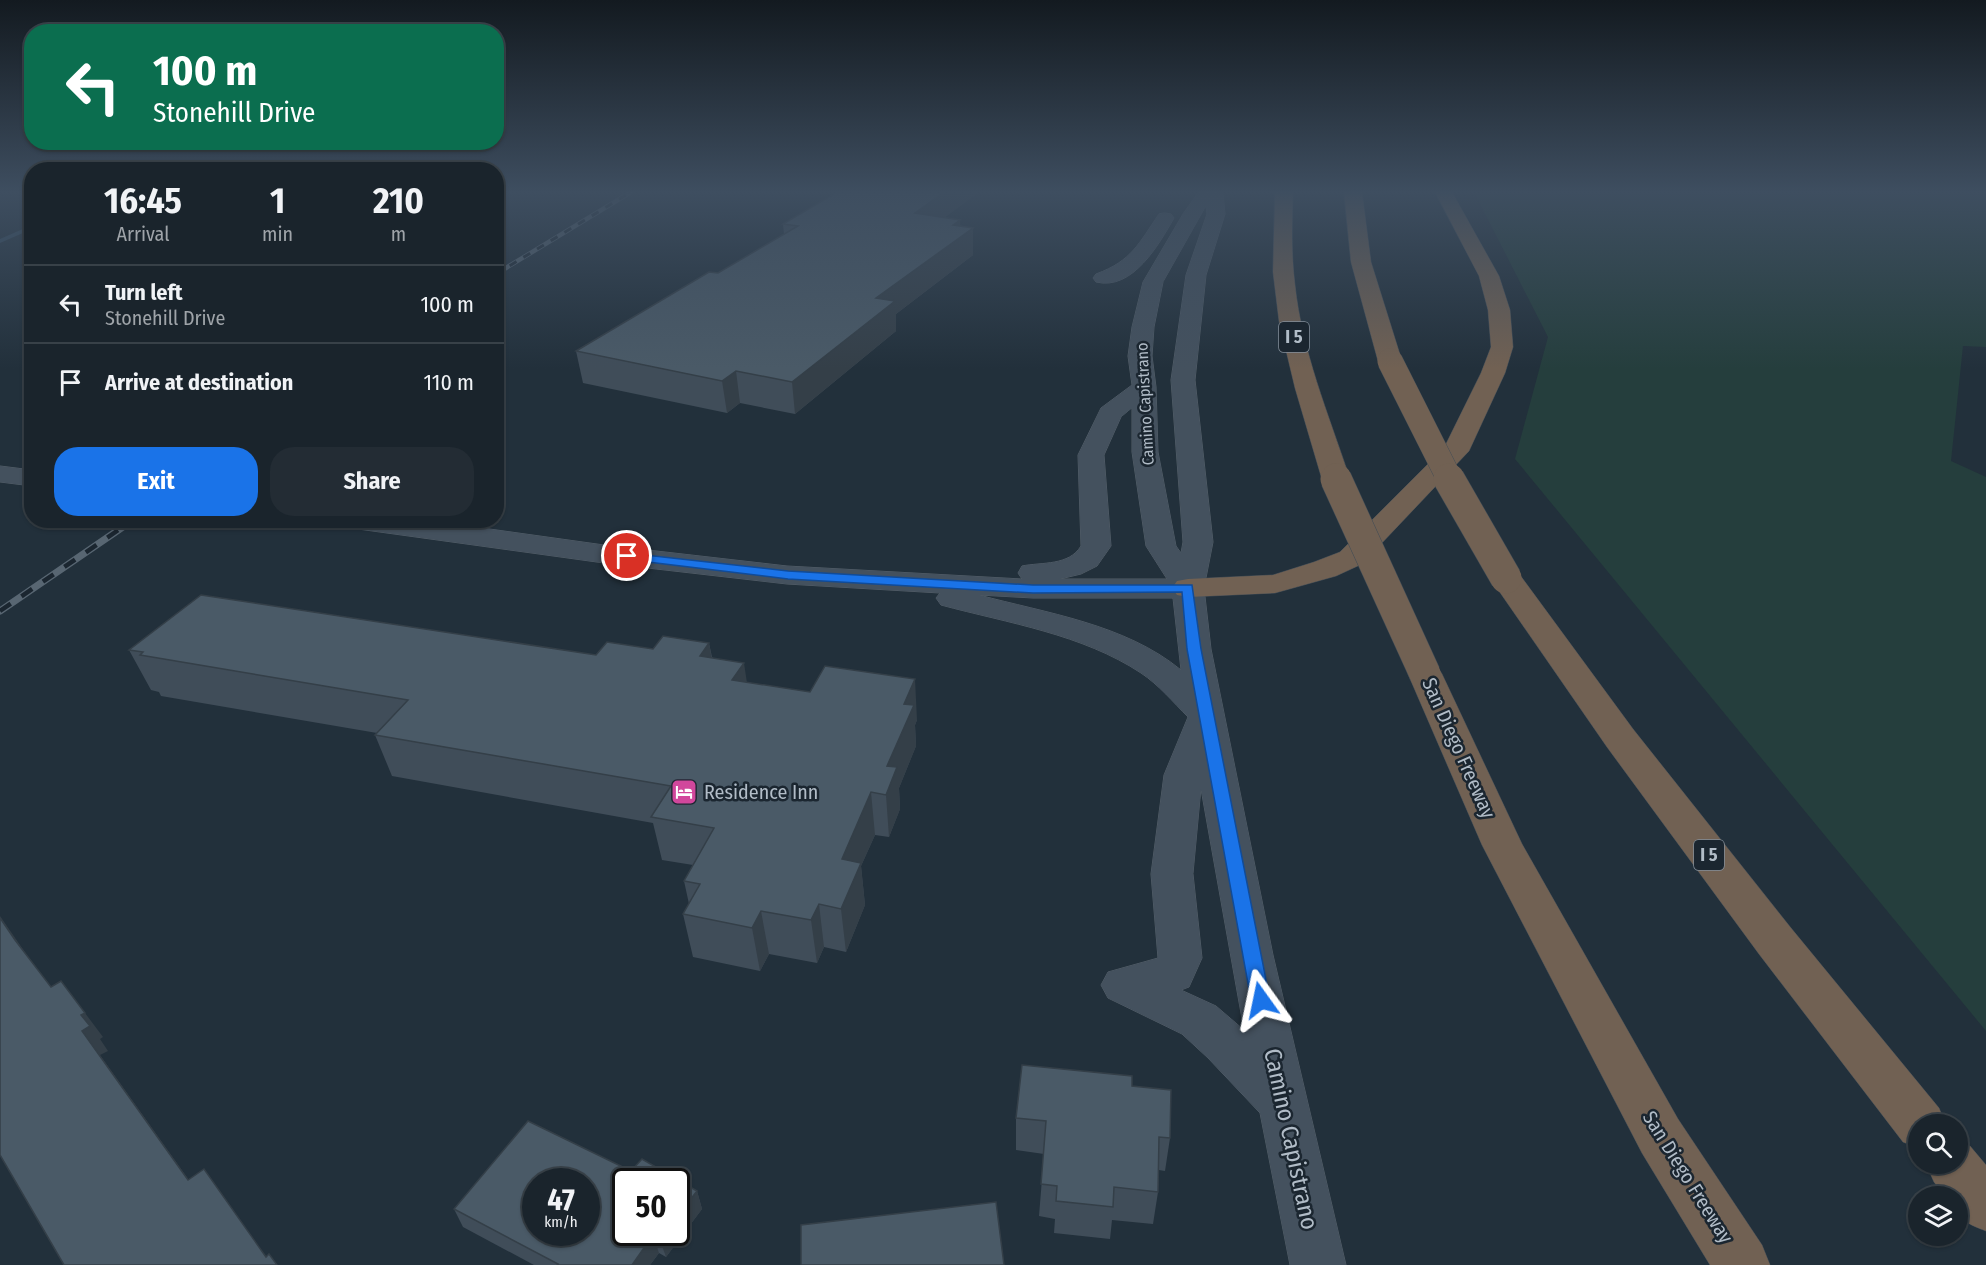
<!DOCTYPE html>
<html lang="en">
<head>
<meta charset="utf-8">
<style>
	body { margin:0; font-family:"Fira Sans Condensed",sans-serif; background:#232c34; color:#f1f3f6; height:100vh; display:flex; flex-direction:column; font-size:22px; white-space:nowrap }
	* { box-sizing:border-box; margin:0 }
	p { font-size:20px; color:#9fa4a9 }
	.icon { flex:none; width:33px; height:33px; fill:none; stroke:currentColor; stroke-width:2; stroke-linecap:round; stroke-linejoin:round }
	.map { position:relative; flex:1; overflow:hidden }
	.details { position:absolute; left:24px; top:162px; width:480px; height:366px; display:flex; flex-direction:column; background:#1a242c; border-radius:24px; box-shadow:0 2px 4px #0004,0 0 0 2px #384148 }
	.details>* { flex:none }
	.guide { position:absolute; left:24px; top:24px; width:480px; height:126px; border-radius:24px; box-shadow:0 2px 4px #0004,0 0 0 2px #384148; background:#0b6e4f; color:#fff; overflow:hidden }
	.tools { position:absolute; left:1908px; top:1114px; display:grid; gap:12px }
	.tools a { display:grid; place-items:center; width:60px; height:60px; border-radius:50%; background:#1a242c; box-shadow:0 2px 4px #0004,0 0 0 2px #384148; font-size:30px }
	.speed { position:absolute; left:522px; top:1168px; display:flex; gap:12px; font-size:30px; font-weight:700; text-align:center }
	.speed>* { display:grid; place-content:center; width:78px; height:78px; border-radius:50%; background:#1a242c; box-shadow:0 2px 4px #0004,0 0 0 2px #384148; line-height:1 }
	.speed small { font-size:15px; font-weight:400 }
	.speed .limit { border:3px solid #111; border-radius:9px; background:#fff; color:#111 }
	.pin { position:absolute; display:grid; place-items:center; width:51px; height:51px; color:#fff; margin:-26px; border:3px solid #fff; border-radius:50%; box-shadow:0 2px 6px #0007 }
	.me { position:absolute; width:66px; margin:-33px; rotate:348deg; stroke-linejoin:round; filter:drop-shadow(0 0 4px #0008) }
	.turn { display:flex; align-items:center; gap:21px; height:126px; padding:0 30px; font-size:27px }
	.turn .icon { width:78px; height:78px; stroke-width:2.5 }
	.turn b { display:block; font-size:42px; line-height:51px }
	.eta { display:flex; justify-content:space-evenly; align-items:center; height:102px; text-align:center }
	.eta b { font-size:36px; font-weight:700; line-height:42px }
	.action { display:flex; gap:12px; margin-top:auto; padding:12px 30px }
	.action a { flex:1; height:69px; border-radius:24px; background:#1a73e8; color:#fff; font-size:24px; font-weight:700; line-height:69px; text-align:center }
	.action a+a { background:#232c34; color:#f1f3f6 }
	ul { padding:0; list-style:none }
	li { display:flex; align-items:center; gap:18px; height:78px; padding:0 30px; border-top:2px solid #384148 }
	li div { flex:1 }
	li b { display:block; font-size:22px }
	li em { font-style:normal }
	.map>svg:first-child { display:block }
	.green { fill:#253e3d }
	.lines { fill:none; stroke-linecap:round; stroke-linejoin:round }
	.stream { fill:#364e62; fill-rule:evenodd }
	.secondary-casing { stroke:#545f69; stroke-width:1 }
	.motorway-casing { stroke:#414c56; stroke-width:1 }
	.secondary { fill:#44515e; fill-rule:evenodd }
	.motorway { fill:#716153; fill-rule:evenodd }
	.rail-far1-casing { stroke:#586672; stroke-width:4.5 }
	.rail-casing { stroke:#586672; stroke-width:7 }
	.rail-far1 { stroke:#1b2630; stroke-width:3; stroke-dasharray:8; stroke-linecap:butt }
	.rail { stroke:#1b2630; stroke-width:4.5; stroke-dasharray:13; stroke-linecap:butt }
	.motorway-bridge-far1-casing { stroke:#414c56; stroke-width:26; stroke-linecap:butt }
	.motorway-bridge-casing { stroke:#414c56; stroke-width:32; stroke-linecap:butt }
	.motorway-bridge-far1 { stroke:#716153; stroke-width:25 }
	.motorway-bridge { stroke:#716153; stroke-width:31 }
	.wall { fill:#404d59 }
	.shaded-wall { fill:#343f48 }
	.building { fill:#4a5a67; stroke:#343f48; stroke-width:1.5; fill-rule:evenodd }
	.route { fill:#1a73e8; stroke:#114b97; stroke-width:1.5 }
	.labels { text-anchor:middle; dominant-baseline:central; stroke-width:5; stroke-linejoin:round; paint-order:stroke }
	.far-street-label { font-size:16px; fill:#b1bcc7; stroke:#1b2630 }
	.shield { fill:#1b2630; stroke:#848f9a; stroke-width:1.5 }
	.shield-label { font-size:18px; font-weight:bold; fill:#b1bcc7 }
	.street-label { font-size:20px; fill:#b1bcc7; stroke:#1b2630 }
	.poi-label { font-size:20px; fill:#b1bcc7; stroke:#1b2630; text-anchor:start }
	.near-street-label { font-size:24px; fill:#b1bcc7; stroke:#1b2630 }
</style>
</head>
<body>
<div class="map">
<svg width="1986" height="1265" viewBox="0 0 1986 1265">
	<rect width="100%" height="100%" fill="#22303b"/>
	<path class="green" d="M 1474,192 L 1986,192 L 1986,347 L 1963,346 L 1951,461 L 1986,477 L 1986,1031 L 1515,459 L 1548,337 Z"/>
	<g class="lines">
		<path class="stream" d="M 32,225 L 32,229 L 0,243 L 0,239 Z"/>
		<g class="secondary-casing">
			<g id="secondary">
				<path d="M 1199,192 L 1223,192 L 1225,214 L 1206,275 L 1195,380 L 1213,542 L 1204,588 L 1211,649 L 1273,955 L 1346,1265 L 1290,1265 L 1260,1113 L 1208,1058 L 1182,1034 L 1108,998 L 1101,985 L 1108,972 L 1158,958 L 1151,874 L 1164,775 L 1188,717 C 1173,702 1159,685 1141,673 C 1082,634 1008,623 941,605 L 936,598 L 940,593 L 787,584 L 604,563 L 358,529 L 348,526 L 344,520 L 425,520 L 604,545 L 787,566 L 1022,579 L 1018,573 L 1022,566 C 1042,562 1069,566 1081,546 L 1078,455 L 1101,408 L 1132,385 L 1128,356 L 1132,327 L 1143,282 L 1183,214 ZM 1206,206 L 1207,214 L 1186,275 L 1171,380 L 1183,542 L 1181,553 L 1176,546 L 1158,452 L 1156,387 L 1152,356 L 1154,327 L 1163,282 ZM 1132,408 L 1132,452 L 1146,546 L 1167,579 L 1060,579 L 1081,574 L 1097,566 L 1111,546 L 1104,455 L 1121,417 ZM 979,595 L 1033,598 L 1173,598 L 1181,670 C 1125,624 1046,613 979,595 ZM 1201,789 L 1244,1030 L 1216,1006 L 1181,990 L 1189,987 L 1202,958 L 1193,874 Z"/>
				<path d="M 1165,213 L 1171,214 L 1174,218 C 1159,244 1133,291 1096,282 L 1093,278 L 1096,274 C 1132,261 1139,243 1159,214 Z"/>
				<path d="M 0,466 L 32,470 L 32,486 L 0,482 Z"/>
			</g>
		</g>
		<g class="motorway-casing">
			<g id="motorway">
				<path d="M 1275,192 L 1293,192 C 1292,223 1291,254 1295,285 C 1302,351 1328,413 1349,476 L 1345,482 L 1335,484 L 1325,482 L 1321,476 L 1295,388 L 1279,321 L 1273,272 Z"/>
				<path d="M 1344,192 L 1362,192 L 1371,262 L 1402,361 L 1398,366 L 1390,368 L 1382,366 L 1378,361 L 1351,262 Z"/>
				<path d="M 1435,192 L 1452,192 L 1499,276 L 1510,310 L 1513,347 L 1505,373 L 1469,451 L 1362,564 L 1336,576 L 1275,593 L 1188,597 L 1177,595 L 1172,588 L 1177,581 L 1188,579 L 1273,575 L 1314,562 L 1340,552 L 1444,448 L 1481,373 L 1491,347 L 1488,310 L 1479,276 Z"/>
				<path d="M 1506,569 L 1517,571 L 1633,729 L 1791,928 L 1939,1108 L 1946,1125 L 1918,1125 L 1918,1148 L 1903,1142 L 1759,954 L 1607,747 L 1490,578 L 1495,571 Z"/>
				<path d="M 1425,663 L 1437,666 L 1442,674 L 1522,844 L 1678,1119 L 1762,1245 L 1770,1265 L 1710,1265 L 1642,1153 L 1482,845 L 1408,674 L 1413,666 Z"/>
				<path d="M 1958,1141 L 1970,1146 L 1986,1165 L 1986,1231 C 1966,1223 1958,1221 1958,1197 L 1946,1197 L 1934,1182 L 1926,1164 L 1958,1164 Z"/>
			</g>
		</g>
		<use href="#secondary" class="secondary"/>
		<use href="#motorway" class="motorway"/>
		<g class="rail-far1-casing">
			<path id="rail-far1" d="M 496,274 L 631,192"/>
		</g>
		<g class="rail-casing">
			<path id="rail" d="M 0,611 L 133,520"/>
		</g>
		<use href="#rail-far1" class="rail-far1"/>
		<use href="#rail" class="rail"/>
		<g class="motorway-bridge-far1-casing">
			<g id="motorway-bridge-far1">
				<path d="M 1390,361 L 1450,480"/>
				<path d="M 1335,476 L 1337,480"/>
			</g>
		</g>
		<g class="motorway-bridge-casing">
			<g id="motorway-bridge">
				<path d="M 1336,479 L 1425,674"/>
				<path d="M 1449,479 L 1506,578"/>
			</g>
		</g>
		<use href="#motorway-bridge-far1" class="motorway-bridge-far1"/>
		<use href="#motorway-bridge" class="motorway-bridge"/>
	</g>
	<g class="wall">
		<path d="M 837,192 L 979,192 L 945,217 L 960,226 L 973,255 L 896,314 L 896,331 L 795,414 L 740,403 L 727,413 L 583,383 L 576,351 L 718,273 L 784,234 L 783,224 Z"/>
		<path d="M 709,643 L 712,657 L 747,682 L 917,720 L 915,725 L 916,746 L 899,788 L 900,809 L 889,837 L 875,835 L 861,866 L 865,905 L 846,952 L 824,947 L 817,963 L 769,954 L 760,971 L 693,957 L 683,914 L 689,904 L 684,881 L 693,865 L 662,860 L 653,823 L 392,776 L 375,735 L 377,733 L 161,696 L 159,692 L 151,690 L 129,650 L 596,655 Z"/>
		<path d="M 1132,1086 L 1170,1138 L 1165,1171 L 1159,1170 L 1158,1192 L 1153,1224 L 1112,1220 L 1110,1239 L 1054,1233 L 1055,1219 L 1039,1216 L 1044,1154 L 1016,1150 L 1016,1118 Z"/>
		<path d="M 631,1171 L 697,1191 L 702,1209 L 666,1257 L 659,1253 L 650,1265 L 534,1265 L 463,1227 L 454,1209 Z"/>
	</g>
	<g class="shaded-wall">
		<path d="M 944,192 L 979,192 L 916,239 L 915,213 Z"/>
		<path d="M 960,220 L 961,237 L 973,228 L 973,255 L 896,314 L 896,331 L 795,414 L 792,382 L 876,298 L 953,225 Z"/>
		<path d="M 736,371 L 740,403 L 727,413 L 722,381 Z"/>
		<path d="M 709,643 L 716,683 L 700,656 Z"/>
		<path d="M 744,663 L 750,703 L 732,680 Z"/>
		<path d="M 915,679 L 917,720 L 915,725 L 916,746 L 899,788 L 900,809 L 889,837 L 886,795 L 887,766 L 904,704 Z"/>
		<path d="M 871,792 L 875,835 L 861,866 L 865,905 L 846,952 L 841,909 L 842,859 Z"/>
		<path d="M 819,904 L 824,947 L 817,963 L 811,920 Z"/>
		<path d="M 761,911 L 769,954 L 760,971 L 752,928 Z"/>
		<path d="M 0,916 L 33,964 L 15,940 L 0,918 Z"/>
		<path d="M 85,1013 L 103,1037 L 100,1039 L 108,1051 L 100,1055 L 206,1204 L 188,1180 L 82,1031 L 81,1015 Z"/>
		<path d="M 697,1191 L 702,1209 L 666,1257 L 660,1240 L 665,1233 L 676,1233 L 676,1218 Z"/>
		<path d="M 653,1235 L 659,1253 L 650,1265 L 632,1265 Z"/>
	</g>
	<g class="building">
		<path d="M 837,192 L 944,192 L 915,213 L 960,220 L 953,225 L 973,228 L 876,298 L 895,301 L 792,382 L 736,371 L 722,381 L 576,351 L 709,272 L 718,273 L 798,226 L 783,224 Z"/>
		<path d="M 201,595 L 596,655 L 607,642 L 653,649 L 663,636 L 709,643 L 700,656 L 744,663 L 732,680 L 810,692 L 825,666 L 915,679 L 904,704 L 914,705 L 887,766 L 897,767 L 886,795 L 871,792 L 842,859 L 861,863 L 841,909 L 819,904 L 811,920 L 761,911 L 752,928 L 683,914 L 700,884 L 684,881 L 714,828 L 651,817 L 671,786 L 375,735 L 408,700 L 140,655 L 143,652 L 129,650 Z"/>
		<path d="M 0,918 L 15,940 L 51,987 L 61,981 L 85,1013 L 81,1015 L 90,1026 L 82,1031 L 188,1180 L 204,1169 L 266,1257 L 269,1254 L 277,1265 L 64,1265 L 0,1155 Z"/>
		<path d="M 1022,1065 L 1132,1076 L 1132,1086 L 1171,1090 L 1170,1138 L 1159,1137 L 1158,1192 L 1114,1187 L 1113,1207 L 1056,1201 L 1057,1186 L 1041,1184 L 1046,1121 L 1016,1118 Z"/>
		<path d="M 528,1121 L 631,1171 L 642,1159 L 697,1191 L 676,1218 L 676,1182 L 626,1182 L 626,1233 L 665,1233 L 660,1240 L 653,1235 L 632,1265 L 557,1265 L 558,1264 L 454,1209 ZM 536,1182 L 586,1182 L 586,1233 L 536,1233 Z"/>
		<path d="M 996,1202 L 1004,1265 L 801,1265 L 801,1225 Z"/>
	</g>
	<linearGradient id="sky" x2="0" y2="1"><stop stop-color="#131a20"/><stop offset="0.52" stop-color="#3e4e60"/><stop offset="1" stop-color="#3e4e60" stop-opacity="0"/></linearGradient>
	<rect width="1986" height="369" fill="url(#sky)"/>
	<path class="route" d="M 627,553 L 788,571 L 1033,585 L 1192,585 L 1201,649 L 1270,1000 L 1267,1006 L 1261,1008 L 1254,1006 L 1251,1000 L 1187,649 L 1182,592 L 1033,593 L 788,579 L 623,559 L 621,556 L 623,554 Z"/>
	<defs>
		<g id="hotel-square" transform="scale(1.35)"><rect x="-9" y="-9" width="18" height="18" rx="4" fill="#d1479c" stroke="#1b2630"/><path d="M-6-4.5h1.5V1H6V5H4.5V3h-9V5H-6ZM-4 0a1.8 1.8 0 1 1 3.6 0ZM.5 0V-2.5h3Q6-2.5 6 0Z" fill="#fff"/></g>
	</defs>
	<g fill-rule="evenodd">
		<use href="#hotel-square" x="684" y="792"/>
	</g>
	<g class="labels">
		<g class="far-street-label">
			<text transform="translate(1145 404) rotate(-93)">Camino Capistrano</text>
		</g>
		<g class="shield">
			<rect x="1279" y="322" width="30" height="30" rx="4.5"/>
			<rect x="1694" y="840" width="30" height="30" rx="4.5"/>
		</g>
		<g class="shield-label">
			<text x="1294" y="337">I 5</text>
			<text x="1709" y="855">I 5</text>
		</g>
		<g class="street-label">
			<text transform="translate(1459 748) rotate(66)">San Diego Freeway</text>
			<text transform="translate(1688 1177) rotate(58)">San Diego Freeway</text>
		</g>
		<g class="poi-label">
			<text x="704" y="792">Residence Inn</text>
		</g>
		<g class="near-street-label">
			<text transform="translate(1291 1139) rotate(78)">Camino Capistrano</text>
		</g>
	</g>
</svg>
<div class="tools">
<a><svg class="icon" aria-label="search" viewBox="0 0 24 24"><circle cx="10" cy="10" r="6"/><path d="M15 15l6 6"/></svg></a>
<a><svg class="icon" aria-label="layers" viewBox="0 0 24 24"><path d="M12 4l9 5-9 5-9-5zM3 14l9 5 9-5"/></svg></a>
</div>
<div class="speed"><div>47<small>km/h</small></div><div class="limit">50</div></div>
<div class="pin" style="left:627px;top:556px;background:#d93025"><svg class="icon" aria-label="arrive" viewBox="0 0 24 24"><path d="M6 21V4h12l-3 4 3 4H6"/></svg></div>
<svg class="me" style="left:1261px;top:1000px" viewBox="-20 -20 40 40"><path d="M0-17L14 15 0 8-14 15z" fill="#1a73e8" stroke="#fff" stroke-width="4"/></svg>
<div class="guide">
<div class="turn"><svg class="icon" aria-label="left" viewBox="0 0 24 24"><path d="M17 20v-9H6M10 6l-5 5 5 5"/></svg><div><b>100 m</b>Stonehill Drive</div></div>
</div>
<section class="details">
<div class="eta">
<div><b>16:45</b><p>Arrival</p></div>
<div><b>1</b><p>min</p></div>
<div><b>210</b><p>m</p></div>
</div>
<ul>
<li><svg class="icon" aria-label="left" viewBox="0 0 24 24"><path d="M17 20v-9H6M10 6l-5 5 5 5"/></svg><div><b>Turn left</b><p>Stonehill Drive</p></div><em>100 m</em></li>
<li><svg class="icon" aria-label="arrive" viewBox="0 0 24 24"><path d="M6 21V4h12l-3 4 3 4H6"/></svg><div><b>Arrive at destination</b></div><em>110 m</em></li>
</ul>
<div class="action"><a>Exit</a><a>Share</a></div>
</section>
</div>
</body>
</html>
